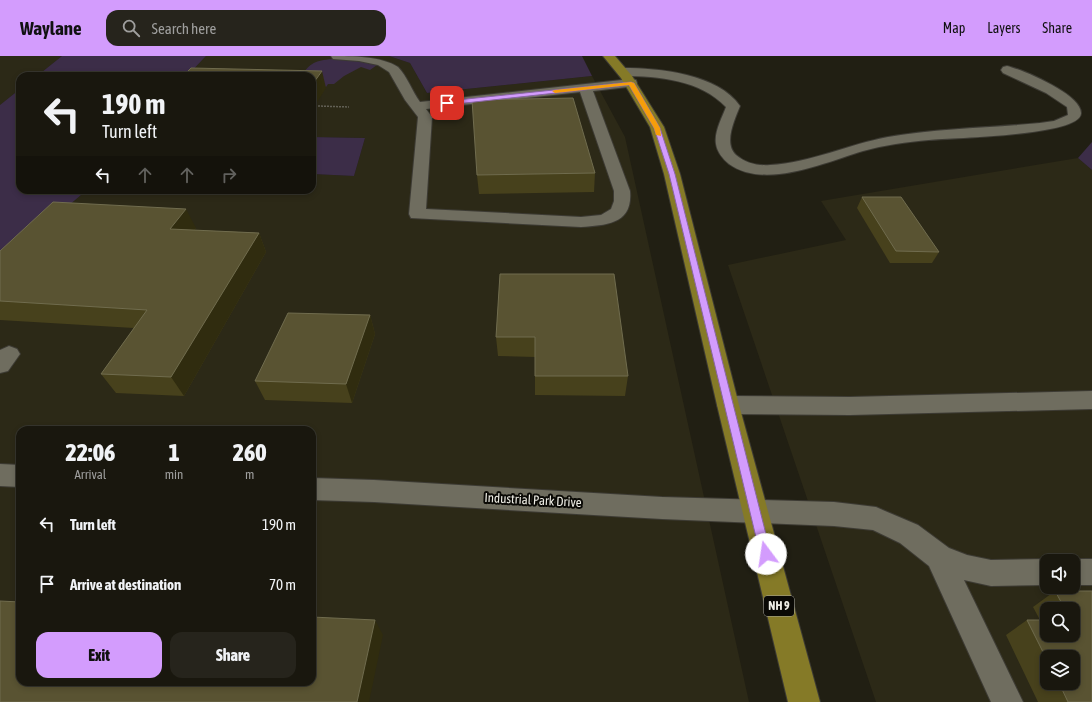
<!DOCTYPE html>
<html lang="en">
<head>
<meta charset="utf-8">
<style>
	body { margin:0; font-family:"Asap Condensed",sans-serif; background:#26241c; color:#f1f3f6; height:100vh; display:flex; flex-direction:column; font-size:15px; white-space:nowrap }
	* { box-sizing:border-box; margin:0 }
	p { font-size:13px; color:#9f9f9e }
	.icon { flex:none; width:22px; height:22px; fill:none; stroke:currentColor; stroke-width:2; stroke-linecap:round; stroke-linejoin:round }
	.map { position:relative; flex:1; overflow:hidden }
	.sheet { position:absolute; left:16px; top:370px; width:300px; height:260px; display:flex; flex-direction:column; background:#19170e; border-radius:12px; box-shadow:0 2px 6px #0003,0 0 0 1px #37362e }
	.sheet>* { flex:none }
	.guide { position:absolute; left:16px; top:16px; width:300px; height:122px; border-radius:12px; box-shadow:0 2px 6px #0003,0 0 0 1px #37362e; background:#19170e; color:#f1f3f6; overflow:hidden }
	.fabs { position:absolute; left:1040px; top:498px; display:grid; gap:8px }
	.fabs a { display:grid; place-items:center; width:40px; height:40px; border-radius:8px; background:#19170e; box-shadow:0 2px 6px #0003,0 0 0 1px #37362e; font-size:20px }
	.pin { position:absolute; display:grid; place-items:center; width:34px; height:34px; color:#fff; margin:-17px; border-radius:8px; box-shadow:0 2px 6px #0006 }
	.me { position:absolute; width:44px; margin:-22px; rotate:346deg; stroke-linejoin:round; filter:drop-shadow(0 0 3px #0008) }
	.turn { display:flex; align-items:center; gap:14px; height:84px; padding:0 20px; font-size:18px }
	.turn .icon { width:52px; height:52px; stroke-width:2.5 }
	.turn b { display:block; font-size:28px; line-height:34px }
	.lanes { display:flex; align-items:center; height:38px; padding:0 20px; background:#0003; justify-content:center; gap:20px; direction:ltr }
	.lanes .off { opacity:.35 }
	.eta { display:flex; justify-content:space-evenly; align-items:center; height:68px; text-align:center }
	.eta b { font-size:24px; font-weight:800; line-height:28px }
	.primary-button { display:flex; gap:8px; margin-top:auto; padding:8px 20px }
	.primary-button a { flex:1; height:46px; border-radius:12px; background:#d39cfd; color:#111; font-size:16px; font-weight:800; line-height:46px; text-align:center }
	.primary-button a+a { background:#26241c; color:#f1f3f6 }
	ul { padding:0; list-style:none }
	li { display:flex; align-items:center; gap:12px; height:60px; padding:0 20px }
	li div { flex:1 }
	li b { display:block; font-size:15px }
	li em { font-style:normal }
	header { display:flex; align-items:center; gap:24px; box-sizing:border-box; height:56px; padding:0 20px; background:#d39cfd; color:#111 }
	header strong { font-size:19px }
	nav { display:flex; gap:22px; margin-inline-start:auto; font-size:14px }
	.search { width:280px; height:36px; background:#26241c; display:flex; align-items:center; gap:10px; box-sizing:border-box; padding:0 14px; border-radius:12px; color:#9f9f9e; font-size:15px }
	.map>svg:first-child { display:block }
	.built { fill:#2c2917; fill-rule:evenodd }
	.green { fill:#3c2d48 }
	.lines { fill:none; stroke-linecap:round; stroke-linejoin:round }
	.minor-casing { stroke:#3d3b34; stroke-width:2 }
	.major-casing { stroke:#3d3b34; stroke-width:2 }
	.path { stroke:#626055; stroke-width:1.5; stroke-dasharray:2 1; stroke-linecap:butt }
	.minor { fill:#6f6d5f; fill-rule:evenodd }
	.major { fill:#857a27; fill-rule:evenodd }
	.wall { fill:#47411c; fill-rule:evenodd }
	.shaded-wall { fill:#302c0f }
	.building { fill:#595332; stroke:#706c4e }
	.route { fill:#d39cfd; stroke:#8965a4 }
	.slow { fill:#f59e0b }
	.labels { text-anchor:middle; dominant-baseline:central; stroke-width:4; stroke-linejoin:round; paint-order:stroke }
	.shield { fill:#0a0905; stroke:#aaa9a2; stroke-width:1 }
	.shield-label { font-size:12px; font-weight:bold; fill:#eeede5 }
	.street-label { font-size:13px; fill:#eeede5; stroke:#0a0905 }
</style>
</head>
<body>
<header>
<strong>Waylane</strong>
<div class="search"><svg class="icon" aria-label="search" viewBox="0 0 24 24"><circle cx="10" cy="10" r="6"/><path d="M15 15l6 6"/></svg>Search here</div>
<nav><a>Map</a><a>Layers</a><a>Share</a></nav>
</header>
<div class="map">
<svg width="1092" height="646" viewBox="0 0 1092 646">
	<rect width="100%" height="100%" fill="#211f13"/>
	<g class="built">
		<path d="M 0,0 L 62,0 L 37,20 L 20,20 L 20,33 L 0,49 Z"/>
		<path d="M 206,0 L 389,0 L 410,7 L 427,37 L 592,20 L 625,81 L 749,646 L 0,646 L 0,208 L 81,139 L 99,134 L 312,134 L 312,118 L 354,120 L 365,82 L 312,81 L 312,20 L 187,20 ZM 20,374 L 312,374 L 312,626 L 20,626 Z"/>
		<path d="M 1078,102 L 1092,114 L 1092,646 L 876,646 L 728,209 L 846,184 L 821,145 ZM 1047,505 L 1073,505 L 1073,531 L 1047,531 ZM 1047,553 L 1073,553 L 1073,579 L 1047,579 ZM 1047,601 L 1073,601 L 1073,627 L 1047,627 Z"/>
	</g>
	<g class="green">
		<path d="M 62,0 L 206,0 L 187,20 L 37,20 Z"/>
		<path d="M 389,0 L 582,0 L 592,20 L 427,37 L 410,7 Z"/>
		<path d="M 332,3 L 365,5 L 377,9 L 370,14 L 361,11 L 344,20 L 334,28 L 328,28 L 326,31 L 312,20 L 301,20 C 311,6 315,5 332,3 Z"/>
		<path d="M 20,33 L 20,134 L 99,134 L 81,139 L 0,208 L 0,49 Z"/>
		<path d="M 312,81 L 365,82 L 354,120 L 312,118 Z"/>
		<path d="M 1092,86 L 1092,114 L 1078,102 Z"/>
	</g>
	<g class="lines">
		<g class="minor-casing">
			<g id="minor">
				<path d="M 331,0 C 353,0 381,0 398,11 C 407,20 412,35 420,46 L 631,23 L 636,24 L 637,27 L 636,30 L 593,35 L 630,135 C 633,168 607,169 581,171 L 411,162 L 409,158 L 418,61 L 405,44 L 389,16 L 378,9 L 359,5 L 333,3 ZM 580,36 L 614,135 L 614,145 L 611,153 L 601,159 L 581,161 L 426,153 L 432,61 L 426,53 Z"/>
				<path d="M 1007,10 C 1023,14 1081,38 1081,57 C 1082,80 950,82 929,84 C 907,86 884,89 863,95 C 826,106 765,134 729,108 C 723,103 717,96 716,88 C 714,76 722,62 726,51 C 700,24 659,20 623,20 L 619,19 L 617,16 L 619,13 L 623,12 C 659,12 718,18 740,50 C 735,63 723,87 736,99 C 745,107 758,110 770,109 C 810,107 849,88 888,81 C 938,72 989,72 1040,67 L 1054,65 L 1068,59 L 1067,51 L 1046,37 L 1003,17 L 1001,14 L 1003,11 Z"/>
				<path d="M 9,290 L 17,293 L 20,298 L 8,315 L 0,317 L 0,294 Z"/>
				<path d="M 1092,335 L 1092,353 L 850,359 L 728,358 L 720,355 L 717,349 L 720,343 L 728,340 L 850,341 Z"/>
				<path d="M 0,408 L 20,409 L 20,431 L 0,430 Z"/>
				<path d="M 312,422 L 374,424 L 662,441 L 834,446 L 876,451 L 885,455 L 918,469 L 949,492 L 967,499 L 991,504 L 1047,503 L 1053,505 L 1047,505 L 1047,529 L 991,530 L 964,524 L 1023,646 L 991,646 L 929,510 L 900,487 L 873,474 L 834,470 L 662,463 L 374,446 L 312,444 Z"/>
				<path d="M 1073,503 L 1092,503 L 1092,529 L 1073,529 L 1073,505 L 1067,505 Z"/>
			</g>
		</g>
		<g class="major-casing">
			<path id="major" d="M 603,0 L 615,0 L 632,20 L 664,71 L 680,118 L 739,349 L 820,646 L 788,646 L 717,349 L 664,118 L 650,71 L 621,22 Z"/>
		</g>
		<path class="path" d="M 318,50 L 349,51"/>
		<use href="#minor" class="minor"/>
		<use href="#major" class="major"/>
	</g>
	<g class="wall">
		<path d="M 595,117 L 594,136 L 479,138 L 477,119 Z"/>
		<path d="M 862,141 L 939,196 L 932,207 L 890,207 L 857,152 Z"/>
		<path d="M 196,172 L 194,174 L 259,177 L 266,196 L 184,340 L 116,337 L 101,318 L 134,272 L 0,264 L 0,195 Z"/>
		<path d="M 500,218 L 628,320 L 625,340 L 535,339 L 535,301 L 498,300 L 496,281 Z"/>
		<path d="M 370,259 L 375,278 L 352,347 L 265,344 L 255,325 Z"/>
		<path d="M 1055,535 L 1092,535 L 1092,646 L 1038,646 L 1006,579 L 1027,564 L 1040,564 L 1033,551 ZM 1047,553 L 1073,553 L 1073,579 L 1047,579 ZM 1047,601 L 1073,627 L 1047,627 Z"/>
	</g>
	<g class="shaded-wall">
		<path d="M 322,15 L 326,32 L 312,54 L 312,29 Z"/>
		<path d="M 186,153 L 196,172 L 180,192 L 170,173 Z"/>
		<path d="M 259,177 L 266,196 L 184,340 L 171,321 Z"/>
		<path d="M 370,259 L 375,278 L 352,347 L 346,328 Z"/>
		<path d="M 375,564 L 383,579 L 369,646 L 357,646 Z"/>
	</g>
	<g class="building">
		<path d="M 191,12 L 322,15 L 312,29 L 312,20 L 183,20 Z"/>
		<path d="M 573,42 L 595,117 L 477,119 L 472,44 Z"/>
		<path d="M 862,141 L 901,141 L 939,196 L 896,195 Z"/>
		<path d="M 53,146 L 186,153 L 170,173 L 259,177 L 171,321 L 101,318 L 147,254 L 0,245 L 0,195 Z"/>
		<path d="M 500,218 L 614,218 L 628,320 L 535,320 L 535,281 L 496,281 Z"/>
		<path d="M 288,257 L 370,259 L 346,328 L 255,325 Z"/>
		<path d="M 1055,535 L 1092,535 L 1092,646 L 1068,646 L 1059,627 L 1073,627 L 1073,601 L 1047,601 L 1047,604 L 1027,564 L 1047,564 L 1047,579 L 1073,579 L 1073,553 L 1065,553 Z"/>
		<path d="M 0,545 L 20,546 L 20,626 L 312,626 L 312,561 L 375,564 L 357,646 L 0,646 Z"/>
	</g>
	<path class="route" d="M 631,26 L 634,27 L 660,72 L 675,118 L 771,498 L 770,502 L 766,503 L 762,502 L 760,498 L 669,118 L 654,72 L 629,29 L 447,49 L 445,47 L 447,45 Z"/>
	<path class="slow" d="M 631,26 L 634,27 L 660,72 L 661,80 L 656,79 L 654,72 L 629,29 L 555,37 L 552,35 L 555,34 Z"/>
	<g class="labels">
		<rect class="shield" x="764" y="540" width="30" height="20" rx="3"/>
		<g class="shield-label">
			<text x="779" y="550">NH 9</text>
		</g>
		<g class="street-label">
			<text transform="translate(533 444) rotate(3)">Industrial Park Drive</text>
		</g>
	</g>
</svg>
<div class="fabs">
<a><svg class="icon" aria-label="sound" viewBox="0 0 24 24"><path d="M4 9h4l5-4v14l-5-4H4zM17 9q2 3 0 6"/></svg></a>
<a><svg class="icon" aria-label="search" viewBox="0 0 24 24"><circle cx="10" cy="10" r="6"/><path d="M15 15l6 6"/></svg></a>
<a><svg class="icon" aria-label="layers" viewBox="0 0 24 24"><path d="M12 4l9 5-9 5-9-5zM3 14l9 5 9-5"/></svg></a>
</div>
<div class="pin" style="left:447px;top:47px;background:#d93025"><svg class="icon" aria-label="arrive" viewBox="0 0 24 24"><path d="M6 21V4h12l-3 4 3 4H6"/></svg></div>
<svg class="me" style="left:766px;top:498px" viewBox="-20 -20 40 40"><circle r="19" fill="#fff"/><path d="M0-13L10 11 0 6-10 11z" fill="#d39cfd"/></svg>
<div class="guide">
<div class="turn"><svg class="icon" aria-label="left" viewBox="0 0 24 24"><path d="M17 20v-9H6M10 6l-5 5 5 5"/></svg><div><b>190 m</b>Turn left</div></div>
<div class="lanes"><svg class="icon" aria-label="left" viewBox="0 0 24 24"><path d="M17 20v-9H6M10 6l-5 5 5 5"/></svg><svg class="icon off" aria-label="ahead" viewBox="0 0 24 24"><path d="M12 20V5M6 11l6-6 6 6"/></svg><svg class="icon off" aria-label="ahead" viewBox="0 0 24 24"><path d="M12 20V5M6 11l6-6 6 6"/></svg><svg class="icon off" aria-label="right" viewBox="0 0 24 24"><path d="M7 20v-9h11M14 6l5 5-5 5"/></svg></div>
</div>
<section class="sheet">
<div class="eta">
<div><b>22:06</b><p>Arrival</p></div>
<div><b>1</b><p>min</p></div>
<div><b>260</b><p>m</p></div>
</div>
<ul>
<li><svg class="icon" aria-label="left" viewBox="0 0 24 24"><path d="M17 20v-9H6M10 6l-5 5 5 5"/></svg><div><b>Turn left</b></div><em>190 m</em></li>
<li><svg class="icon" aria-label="arrive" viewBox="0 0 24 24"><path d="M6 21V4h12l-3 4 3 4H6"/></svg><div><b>Arrive at destination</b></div><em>70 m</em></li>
</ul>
<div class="primary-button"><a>Exit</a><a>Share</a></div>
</section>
</div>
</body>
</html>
